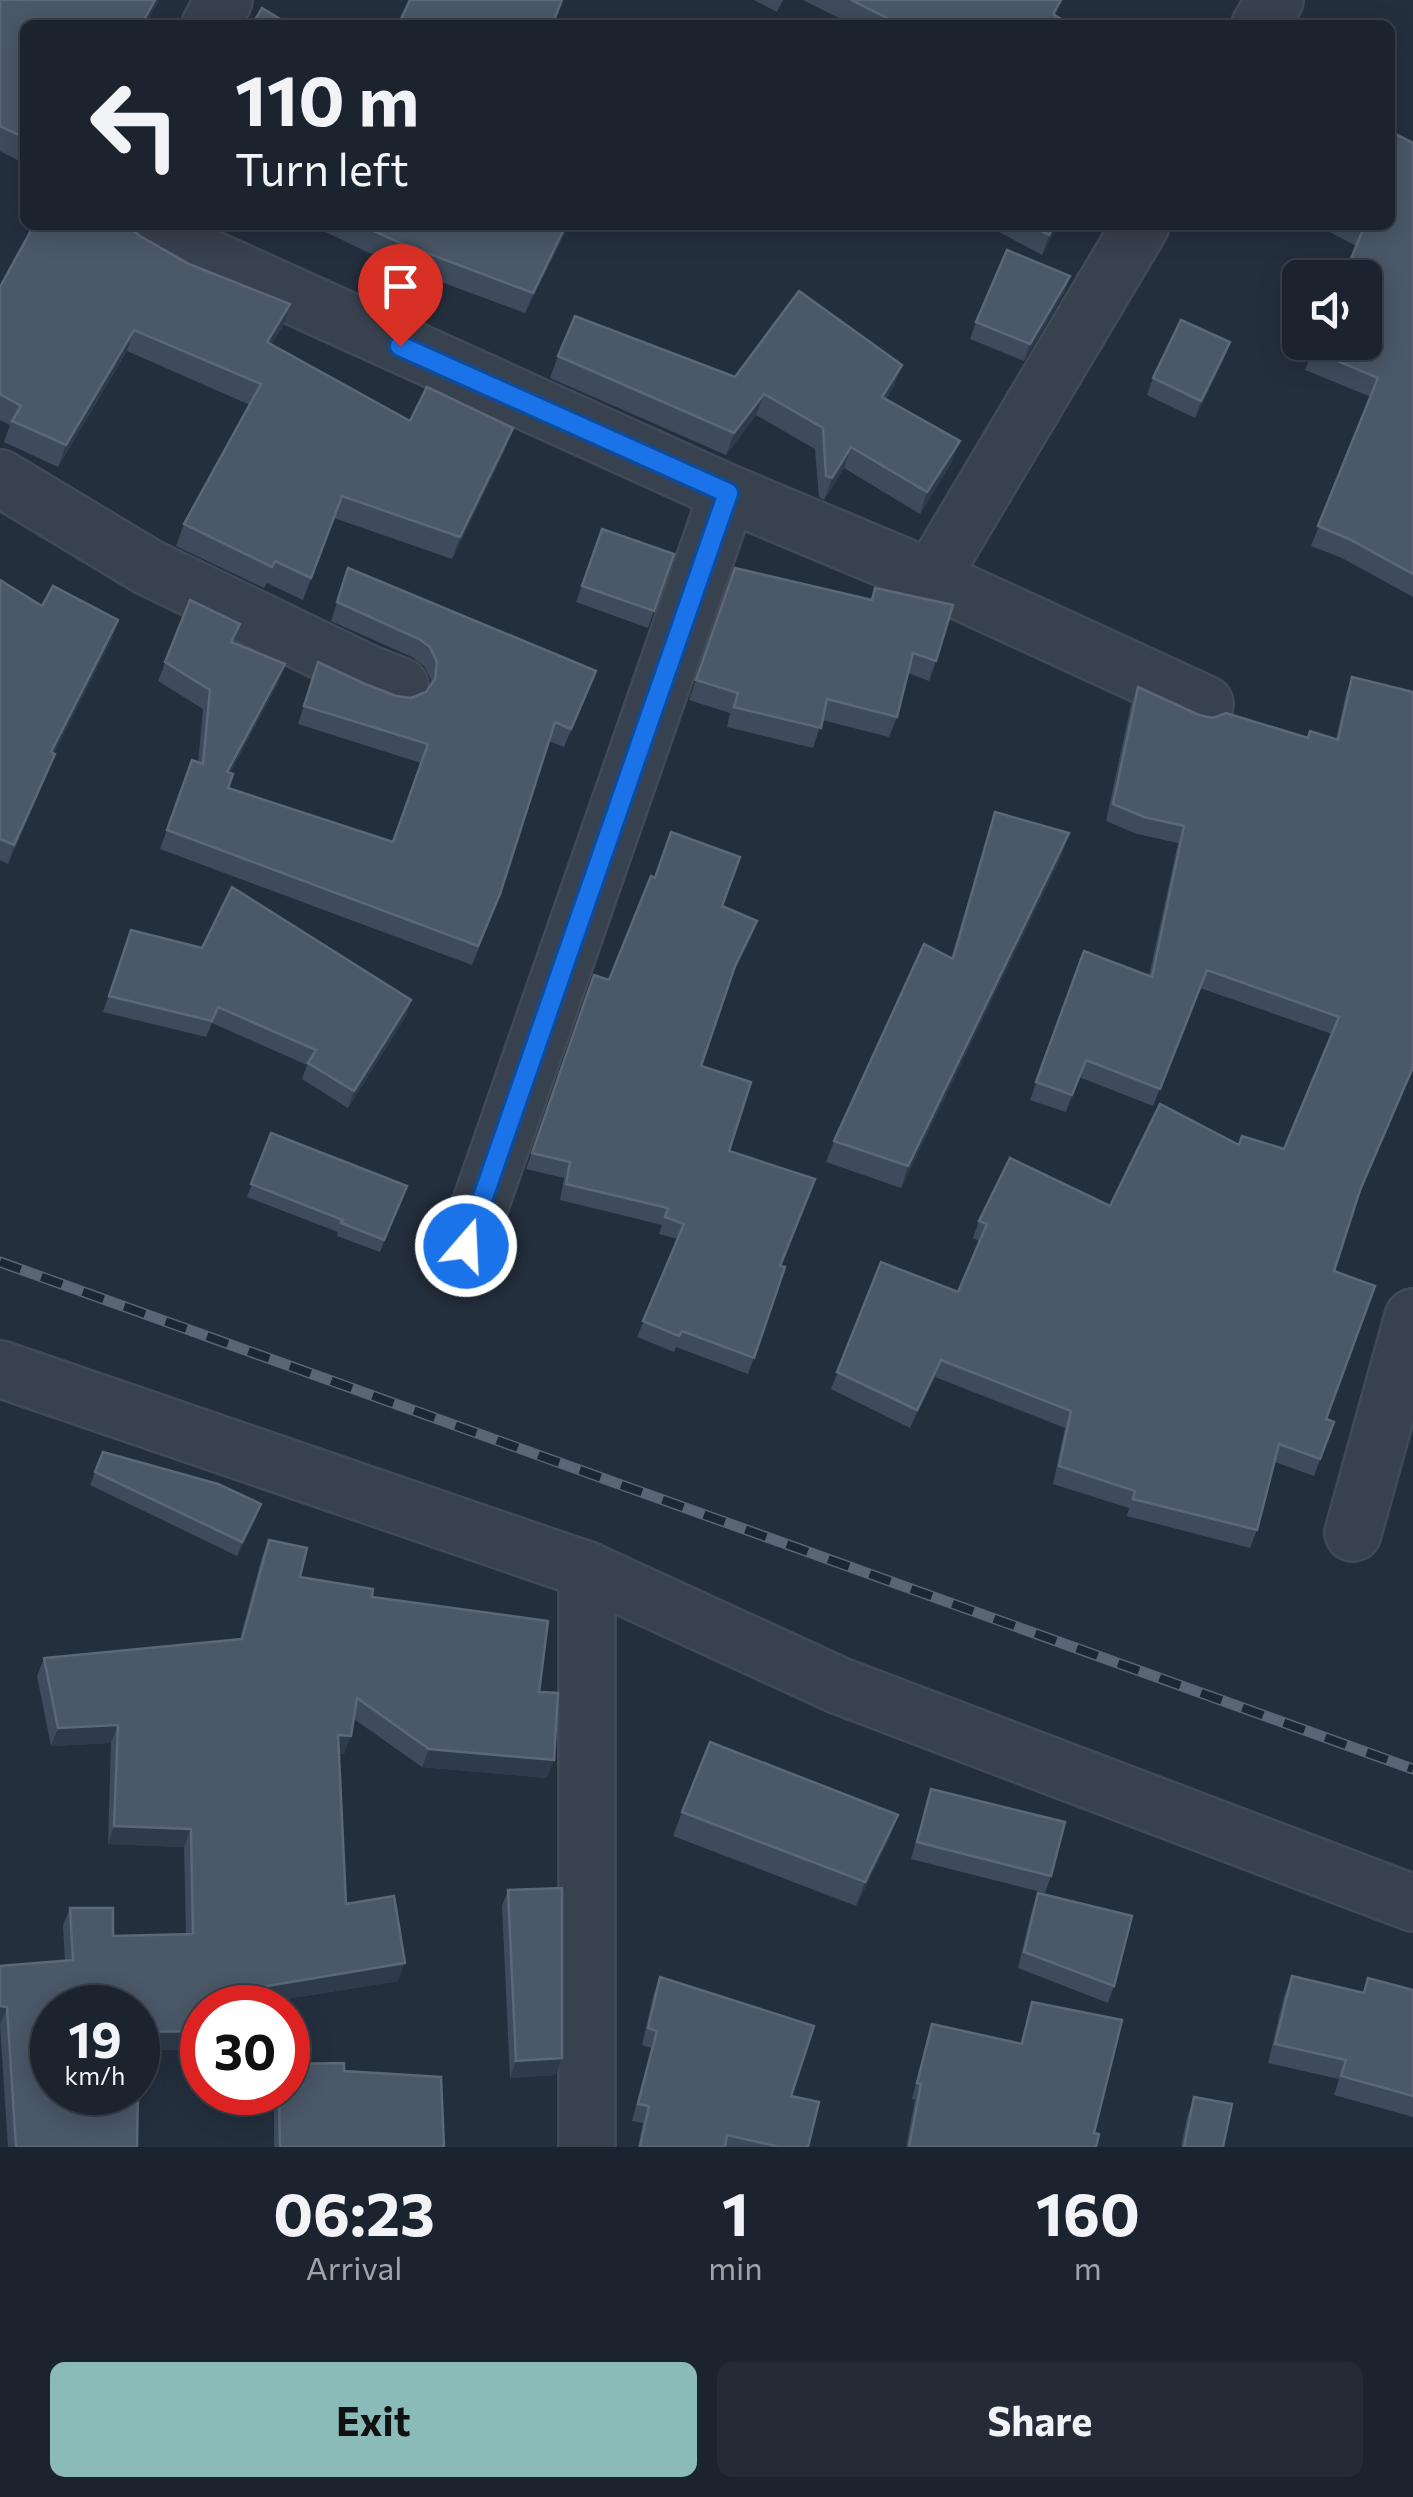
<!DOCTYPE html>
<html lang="en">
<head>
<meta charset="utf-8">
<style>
	body { margin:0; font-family:Commissioner,sans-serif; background:#242b36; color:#f1f3f6; height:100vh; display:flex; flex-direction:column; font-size:38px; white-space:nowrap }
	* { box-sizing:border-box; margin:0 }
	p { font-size:32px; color:#a0a4aa }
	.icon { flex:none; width:55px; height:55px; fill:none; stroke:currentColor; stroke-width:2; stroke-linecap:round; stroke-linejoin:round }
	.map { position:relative; height:2147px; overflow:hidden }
	.sheet { display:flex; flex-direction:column; background:#1b232e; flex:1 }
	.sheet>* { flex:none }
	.hud { position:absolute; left:20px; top:20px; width:1375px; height:210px; border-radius:15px; box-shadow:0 5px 25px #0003,0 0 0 2px #39404a; background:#1b232e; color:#f1f3f6; overflow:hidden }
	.tools { position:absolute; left:1282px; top:260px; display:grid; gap:20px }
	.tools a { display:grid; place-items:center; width:100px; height:100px; border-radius:15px; background:#1b232e; box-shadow:0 5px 25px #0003,0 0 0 2px #39404a; font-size:50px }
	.speed { position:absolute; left:30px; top:1985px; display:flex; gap:20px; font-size:50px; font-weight:700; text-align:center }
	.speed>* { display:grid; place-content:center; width:130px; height:130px; border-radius:50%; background:#1b232e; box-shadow:0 5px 25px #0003,0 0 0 2px #39404a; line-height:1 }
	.speed small { font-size:25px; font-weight:400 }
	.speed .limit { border:15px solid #d22; background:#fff; color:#111 }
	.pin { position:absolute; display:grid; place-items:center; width:85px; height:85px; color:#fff; margin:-102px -42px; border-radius:50% 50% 50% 0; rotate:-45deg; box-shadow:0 0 10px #0007 }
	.pin .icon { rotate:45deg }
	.me { position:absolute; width:110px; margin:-55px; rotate:19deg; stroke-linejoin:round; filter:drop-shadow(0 0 8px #0008) }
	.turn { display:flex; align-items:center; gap:35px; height:210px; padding:0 50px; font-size:45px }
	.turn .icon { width:130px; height:130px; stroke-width:2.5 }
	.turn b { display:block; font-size:70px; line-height:85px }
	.eta { display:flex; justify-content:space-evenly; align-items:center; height:170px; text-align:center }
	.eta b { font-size:60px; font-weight:700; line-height:70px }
	.cta { display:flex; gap:20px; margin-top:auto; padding:20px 50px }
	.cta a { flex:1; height:115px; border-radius:15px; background:#8bbbb9; color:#111; font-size:40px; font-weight:700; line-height:115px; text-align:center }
	.cta a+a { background:#242b36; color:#f1f3f6 }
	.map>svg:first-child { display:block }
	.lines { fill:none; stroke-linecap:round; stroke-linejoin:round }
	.minor-casing { stroke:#414a57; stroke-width:60 }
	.minor { stroke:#38414e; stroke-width:55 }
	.rail-casing { stroke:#5a6575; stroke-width:11 }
	.rail { stroke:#1d2633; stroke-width:8; stroke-dasharray:22; stroke-linecap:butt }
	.wall { fill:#3f4b5c }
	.shaded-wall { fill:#2f3b4b }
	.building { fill:#4b5868; stroke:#5c6777; stroke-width:2.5; fill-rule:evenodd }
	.route-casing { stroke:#114b97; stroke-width:25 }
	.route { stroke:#1a73e8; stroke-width:18 }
</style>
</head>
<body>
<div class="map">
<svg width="1413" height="2147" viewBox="0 0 1413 2147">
	<rect width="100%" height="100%" fill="#242f3e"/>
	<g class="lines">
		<g class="minor-casing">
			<g id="minor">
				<path d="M 210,25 L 224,0"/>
				<path d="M 1260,25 L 1275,0"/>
				<path d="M 143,225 L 145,229 L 728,493 L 931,578 L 1205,704"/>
				<path d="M 0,478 L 148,567 L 369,674 L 400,686"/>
				<path d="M 931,578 L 1141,225"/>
				<path d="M 466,1246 L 728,493"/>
				<path d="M 0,1369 L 587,1570 L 840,1686 L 1413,1903"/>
				<path d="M 1353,1533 L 1413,1317"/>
				<path d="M 587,1570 L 587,2147"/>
			</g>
		</g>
		<use href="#minor" class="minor"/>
		<g class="rail-casing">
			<path id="rail" d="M 0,1262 L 1413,1769"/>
		</g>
		<use href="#rail" class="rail"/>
	</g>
	<g class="wall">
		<path d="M 0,0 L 159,0 L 145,25 L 25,25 L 25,164 L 0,151 Z"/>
		<path d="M 754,0 L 783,0 L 777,12 Z"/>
		<path d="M 803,0 L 1061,0 L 1055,16 L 1071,25 L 853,25 Z"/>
		<path d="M 1413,143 L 1413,597 L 1342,558 L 1311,546 L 1371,397 L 1305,370 L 1356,246 L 1317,225 L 1390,225 Z"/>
		<path d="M 311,225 L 569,225 L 525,313 L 390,263 Z"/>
		<path d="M 986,225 L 1057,225 L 1042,255 Z"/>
		<path d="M 140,236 L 283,326 L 271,344 L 410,421 L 505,450 L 452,559 L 334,518 L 303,600 L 267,583 L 264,588 L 176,546 L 184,524 L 250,405 L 127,351 L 58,467 L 4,442 L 10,425 L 0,420 L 0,287 Z"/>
		<path d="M 1070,276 L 1064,293 L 1024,361 L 970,339 L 976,322 Z"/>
		<path d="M 558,356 L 735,377 L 894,386 L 886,399 L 952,462 L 920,514 L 844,468 L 824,500 L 819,497 L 815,449 L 756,415 L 726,455 L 550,378 Z"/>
		<path d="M 1224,359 L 1195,418 L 1147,395 L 1153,378 Z"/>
		<path d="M 602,529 L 674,554 L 648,628 L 576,602 Z"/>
		<path d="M 348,568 L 596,671 L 564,747 L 549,741 L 493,913 L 472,965 L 160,849 L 192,760 L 198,763 L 203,709 L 158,681 L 190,600 L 278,683 L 230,773 L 228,788 L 393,842 L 421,763 L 298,724 L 318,662 L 365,684 L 396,696 L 411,698 L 426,692 L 430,687 L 431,680 L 424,666 L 412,657 L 331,621 Z"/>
		<path d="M 735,568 L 871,600 L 875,588 L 936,661 L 929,681 L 908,673 L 897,717 L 889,737 L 822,720 L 813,748 L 727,727 L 730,713 L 689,700 Z"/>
		<path d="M 0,580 L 42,606 L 118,620 L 112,639 L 54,753 L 48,772 L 8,864 L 0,860 Z"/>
		<path d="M 1352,677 L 1357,1201 L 1334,1271 L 1326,1419 L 1334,1422 L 1314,1476 L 1275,1462 L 1257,1530 L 1250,1548 L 1127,1516 L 1129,1508 L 1053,1484 L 1065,1428 L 935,1377 L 910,1428 L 831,1389 L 881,1262 L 958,1292 L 979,1241 L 973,1238 L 979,1221 L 1110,1206 L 1239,1145 L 1284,1149 L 1332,1034 L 1200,988 L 1153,1106 L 1079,1077 L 1066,1112 L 1030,1100 L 1084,951 L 1149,976 L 1178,843 L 1137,834 L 1106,821 L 1131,705 L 1138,687 L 1199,715 L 1307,738 L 1336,739 L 1346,694 Z"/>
		<path d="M 995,812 L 1062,855 L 901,1188 L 826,1162 L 834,1141 L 951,958 L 988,834 Z"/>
		<path d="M 722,906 L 757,921 L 751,937 L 730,980 L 701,1066 L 729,1151 L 781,1266 L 785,1267 L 748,1374 L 676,1347 L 674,1352 L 637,1337 L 678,1239 L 659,1234 L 662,1225 L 560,1200 L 564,1178 L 526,1169 L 594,975 L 609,980 Z"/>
		<path d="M 131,930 L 411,1000 L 406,1016 L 348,1108 L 302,1079 L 307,1065 L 212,1023 L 206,1037 L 103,1012 Z"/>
		<path d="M 271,1133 L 407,1186 L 380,1252 L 337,1236 L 338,1232 L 247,1197 Z"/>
		<path d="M 103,1452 L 256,1518 L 237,1556 L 90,1485 Z"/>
		<path d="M 269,1540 L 300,1577 L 372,1597 L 539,1692 L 547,1778 L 422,1767 L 354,1719 L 344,1754 L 339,1754 L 346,1904 L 398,1981 L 255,2004 L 202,2049 L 139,2050 L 137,2147 L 8,2147 L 0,2025 L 0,1966 L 65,1961 L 63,1925 L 70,1908 L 113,1936 L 186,1934 L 184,1847 L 108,1844 L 111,1743 L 51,1746 L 37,1676 L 44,1658 L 240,1639 L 262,1557 Z"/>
		<path d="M 931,1789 L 1051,1876 L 1045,1893 L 911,1859 Z"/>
		<path d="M 682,1812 L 898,1815 L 889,1839 L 856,1906 L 673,1836 Z"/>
		<path d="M 508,1890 L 556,2075 L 510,2078 L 502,1906 Z"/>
		<path d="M 1038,1893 L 1114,1986 L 1108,2003 L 1018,1968 L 1032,1910 Z"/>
		<path d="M 1292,1976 L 1363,1993 L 1368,1978 L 1413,1990 L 1413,2117 L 1334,2095 L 1339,2079 L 1268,2063 L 1284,1996 Z"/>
		<path d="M 660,1977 L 791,2096 L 808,2147 L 638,2147 L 643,2123 L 632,2121 L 651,2048 L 642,2045 L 654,1993 Z"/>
		<path d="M 1032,2002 L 1094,2133 L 1096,2147 L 906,2147 L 915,2100 L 912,2099 L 927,2040 L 932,2024 L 1020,2044 Z"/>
		<path d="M 344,2071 L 444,2147 L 274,2147 L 274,2092 L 288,2092 Z"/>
		<path d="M 1194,2097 L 1223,2147 L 1181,2147 L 1187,2117 Z"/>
	</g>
	<g class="shaded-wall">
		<path d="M 155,0 L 159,0 L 145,25 L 141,25 Z"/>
		<path d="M 566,225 L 569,225 L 525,313 L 533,293 Z"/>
		<path d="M 1054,225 L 1057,225 L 1042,255 L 1049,235 Z"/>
		<path d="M 1070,276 L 1064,293 L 1024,361 L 1030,344 Z"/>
		<path d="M 290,304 L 283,326 L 259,364 L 267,342 Z"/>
		<path d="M 134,330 L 127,351 L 58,467 L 66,445 Z"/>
		<path d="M 1230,342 L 1224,359 L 1195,418 L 1201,401 Z"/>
		<path d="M 902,365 L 894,386 L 874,418 L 882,397 Z"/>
		<path d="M 764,394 L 756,415 L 726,455 L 734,433 Z"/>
		<path d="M 513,428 L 505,450 L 452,559 L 460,537 Z"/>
		<path d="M 960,441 L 952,462 L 920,514 L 927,492 Z"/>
		<path d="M 851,447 L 844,468 L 824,500 L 832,478 Z"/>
		<path d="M 118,620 L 112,639 L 45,771 L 51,752 Z"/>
		<path d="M 285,664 L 278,683 L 220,791 L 227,772 Z"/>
		<path d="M 55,754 L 48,772 L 8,864 L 14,845 Z"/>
		<path d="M 1069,833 L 1062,855 L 901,1188 L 908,1166 Z"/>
		<path d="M 757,921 L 751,937 L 729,982 L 735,966 Z"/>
		<path d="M 411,1000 L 406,1016 L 348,1108 L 354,1091 Z"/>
		<path d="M 1413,1067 L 1413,1069 L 1354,1208 L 1360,1190 Z"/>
		<path d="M 941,1360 L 935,1377 L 910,1428 L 917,1410 Z"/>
		<path d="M 261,1504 L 256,1518 L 237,1556 L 242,1542 Z"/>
		<path d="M 118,1725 L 111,1743 L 51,1746 L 58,1728 Z"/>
		<path d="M 338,1735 L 351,1736 L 344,1754 L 332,1752 Z"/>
		<path d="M 429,1749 L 554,1760 L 547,1778 L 422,1767 Z"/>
		<path d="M 898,1815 L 889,1839 L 856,1906 L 865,1882 Z"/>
		<path d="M 114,1826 L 191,1829 L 184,1847 L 108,1844 Z"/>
		<path d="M 405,1963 L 398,1981 L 248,2005 L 255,1988 Z"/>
		<path d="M 0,2006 L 7,2007 L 0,2025 Z"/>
		<path d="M 202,2031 L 202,2049 L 138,2050 L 139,2032 Z"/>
		<path d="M 562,2058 L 556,2075 L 510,2078 L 516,2061 Z"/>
	</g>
	<g class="building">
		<path d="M 0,0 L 155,0 L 141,25 L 25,25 L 25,138 L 0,126 Z"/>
		<path d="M 410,0 L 562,0 L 552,25 L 398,25 Z"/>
		<path d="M 851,0 L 1061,0 L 1053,14 L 1071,25 L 885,25 L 889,19 Z"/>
		<path d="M 262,8 L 290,25 L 252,25 Z"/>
		<path d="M 1390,131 L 1413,143 L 1413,574 L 1349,539 L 1318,526 L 1378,378 L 1312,350 L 1315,342 L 1365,342 L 1365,278 L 1343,278 L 1364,227 L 1360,225 L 1390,225 Z"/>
		<path d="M 34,225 L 126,225 L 140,236 L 189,264 L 290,304 L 267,342 L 410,421 L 427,387 L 513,428 L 460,537 L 342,496 L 311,578 L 275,561 L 272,567 L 184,524 L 261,384 L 134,330 L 66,445 L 12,421 L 21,406 L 0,394 L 0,287 Z"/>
		<path d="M 361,225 L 566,225 L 533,293 L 398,242 Z"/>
		<path d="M 1030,225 L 1054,225 L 1049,235 Z"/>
		<path d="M 1007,250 L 1070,276 L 1030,344 L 976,322 Z"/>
		<path d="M 799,291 L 902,365 L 882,397 L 960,441 L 927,492 L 851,447 L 832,478 L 826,476 L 823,428 L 764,394 L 734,433 L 558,356 L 575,316 L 735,377 Z"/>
		<path d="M 1181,320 L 1230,342 L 1201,401 L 1153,378 Z"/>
		<path d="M 602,529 L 674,554 L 654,611 L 582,586 Z"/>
		<path d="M 348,568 L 596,671 L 571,729 L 555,722 L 500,894 L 478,946 L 167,830 L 192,760 L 203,764 L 210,690 L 165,662 L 190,600 L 240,624 L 231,642 L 285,664 L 227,772 L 233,774 L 228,788 L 393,842 L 428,744 L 304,706 L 318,662 L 365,684 L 396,696 L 411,698 L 426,692 L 435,679 L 437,662 L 430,647 L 419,639 L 337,602 Z"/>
		<path d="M 735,568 L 872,600 L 875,588 L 953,605 L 936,661 L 913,653 L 897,717 L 827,699 L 821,728 L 734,707 L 738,693 L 696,680 Z"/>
		<path d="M 0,580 L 42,606 L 53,586 L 118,620 L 51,752 L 55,754 L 14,845 L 0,839 Z"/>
		<path d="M 1352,677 L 1413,692 L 1413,1067 L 1360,1190 L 1334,1271 L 1375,1286 L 1326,1419 L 1334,1422 L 1320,1459 L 1279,1444 L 1257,1530 L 1133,1499 L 1135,1491 L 1059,1466 L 1071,1411 L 941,1360 L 917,1410 L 837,1372 L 881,1262 L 958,1292 L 987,1224 L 979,1221 L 1010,1158 L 1110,1206 L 1160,1104 L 1239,1145 L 1242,1136 L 1284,1149 L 1339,1017 L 1207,970 L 1160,1089 L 1086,1060 L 1072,1095 L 1036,1082 L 1084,951 L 1152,977 L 1184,826 L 1144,817 L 1113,804 L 1138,687 L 1199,715 L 1213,718 L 1226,713 L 1308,738 L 1310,731 L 1338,740 Z"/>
		<path d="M 995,812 L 1069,833 L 908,1166 L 834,1141 L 924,944 L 953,959 Z"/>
		<path d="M 671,832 L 740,857 L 722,906 L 757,921 L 735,966 L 701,1066 L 751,1082 L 729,1151 L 815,1179 L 780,1266 L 785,1267 L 754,1358 L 682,1331 L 679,1336 L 643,1321 L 684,1224 L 665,1217 L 668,1208 L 566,1184 L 570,1162 L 532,1153 L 594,975 L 609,980 L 651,876 L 655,878 Z"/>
		<path d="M 232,887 L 411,1000 L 354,1091 L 308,1063 L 316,1050 L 218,1007 L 212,1021 L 109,996 L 131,930 L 202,948 Z"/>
		<path d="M 271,1133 L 407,1186 L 384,1240 L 341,1223 L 343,1220 L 251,1184 Z"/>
		<path d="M 103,1452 L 218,1484 L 261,1504 L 242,1542 L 95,1472 Z"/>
		<path d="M 269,1540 L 307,1548 L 300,1577 L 373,1589 L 372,1597 L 548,1621 L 539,1692 L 558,1693 L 554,1760 L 429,1749 L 357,1698 L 351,1736 L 338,1735 L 346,1904 L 394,1896 L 405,1963 L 255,1988 L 255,2008 L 202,2008 L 202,2031 L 139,2032 L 137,2147 L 16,2147 L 7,2007 L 0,2006 L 0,1966 L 73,1960 L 70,1908 L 113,1908 L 113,1936 L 193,1934 L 191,1829 L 114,1826 L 118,1725 L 58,1728 L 44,1658 L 242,1639 ZM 52,2008 L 138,2008 L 138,2092 L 52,2092 Z"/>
		<path d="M 710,1742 L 898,1815 L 865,1882 L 682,1812 Z"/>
		<path d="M 931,1789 L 1065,1822 L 1051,1876 L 917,1842 Z"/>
		<path d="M 562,1888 L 562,2058 L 516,2061 L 508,1890 Z"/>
		<path d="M 1038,1893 L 1132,1916 L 1114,1986 L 1024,1952 Z"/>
		<path d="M 1292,1976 L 1364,1993 L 1368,1978 L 1413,1990 L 1413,2096 L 1341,2076 L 1346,2060 L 1275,2044 Z"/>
		<path d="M 660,1977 L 814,2026 L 791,2096 L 819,2102 L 808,2147 L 779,2147 L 727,2135 L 725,2147 L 640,2147 L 649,2106 L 638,2104 L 657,2031 L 648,2028 Z"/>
		<path d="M 1032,2002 L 1122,2020 L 1094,2133 L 1099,2134 L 1096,2147 L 909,2147 L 921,2084 L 917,2083 L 932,2024 L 1022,2044 Z"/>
		<path d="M 344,2063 L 344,2071 L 441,2077 L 444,2147 L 280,2147 L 279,2092 L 288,2092 L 288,2064 Z"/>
		<path d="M 1194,2097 L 1232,2104 L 1223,2147 L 1184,2147 Z"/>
	</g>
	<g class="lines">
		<g class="route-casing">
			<path id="route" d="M 400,346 L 728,493 L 466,1246"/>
		</g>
		<use href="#route" class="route"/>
	</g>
</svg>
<div class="tools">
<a><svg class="icon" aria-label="sound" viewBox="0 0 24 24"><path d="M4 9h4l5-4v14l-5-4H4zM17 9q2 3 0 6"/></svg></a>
</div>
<div class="speed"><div>19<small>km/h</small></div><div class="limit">30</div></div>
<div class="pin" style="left:400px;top:346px;background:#d93025"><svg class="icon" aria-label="arrive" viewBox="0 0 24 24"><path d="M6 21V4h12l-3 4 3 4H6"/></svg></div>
<svg class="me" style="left:466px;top:1246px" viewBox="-20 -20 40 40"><circle r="17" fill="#1a73e8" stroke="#fff" stroke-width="3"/><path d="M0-11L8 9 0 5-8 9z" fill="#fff"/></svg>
<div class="hud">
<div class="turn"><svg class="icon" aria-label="left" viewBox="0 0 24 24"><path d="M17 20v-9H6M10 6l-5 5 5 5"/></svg><div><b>110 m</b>Turn left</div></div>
</div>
</div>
<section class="sheet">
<div class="eta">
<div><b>06:23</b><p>Arrival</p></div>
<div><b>1</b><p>min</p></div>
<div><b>160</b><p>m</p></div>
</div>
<div class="cta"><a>Exit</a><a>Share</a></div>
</section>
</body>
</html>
